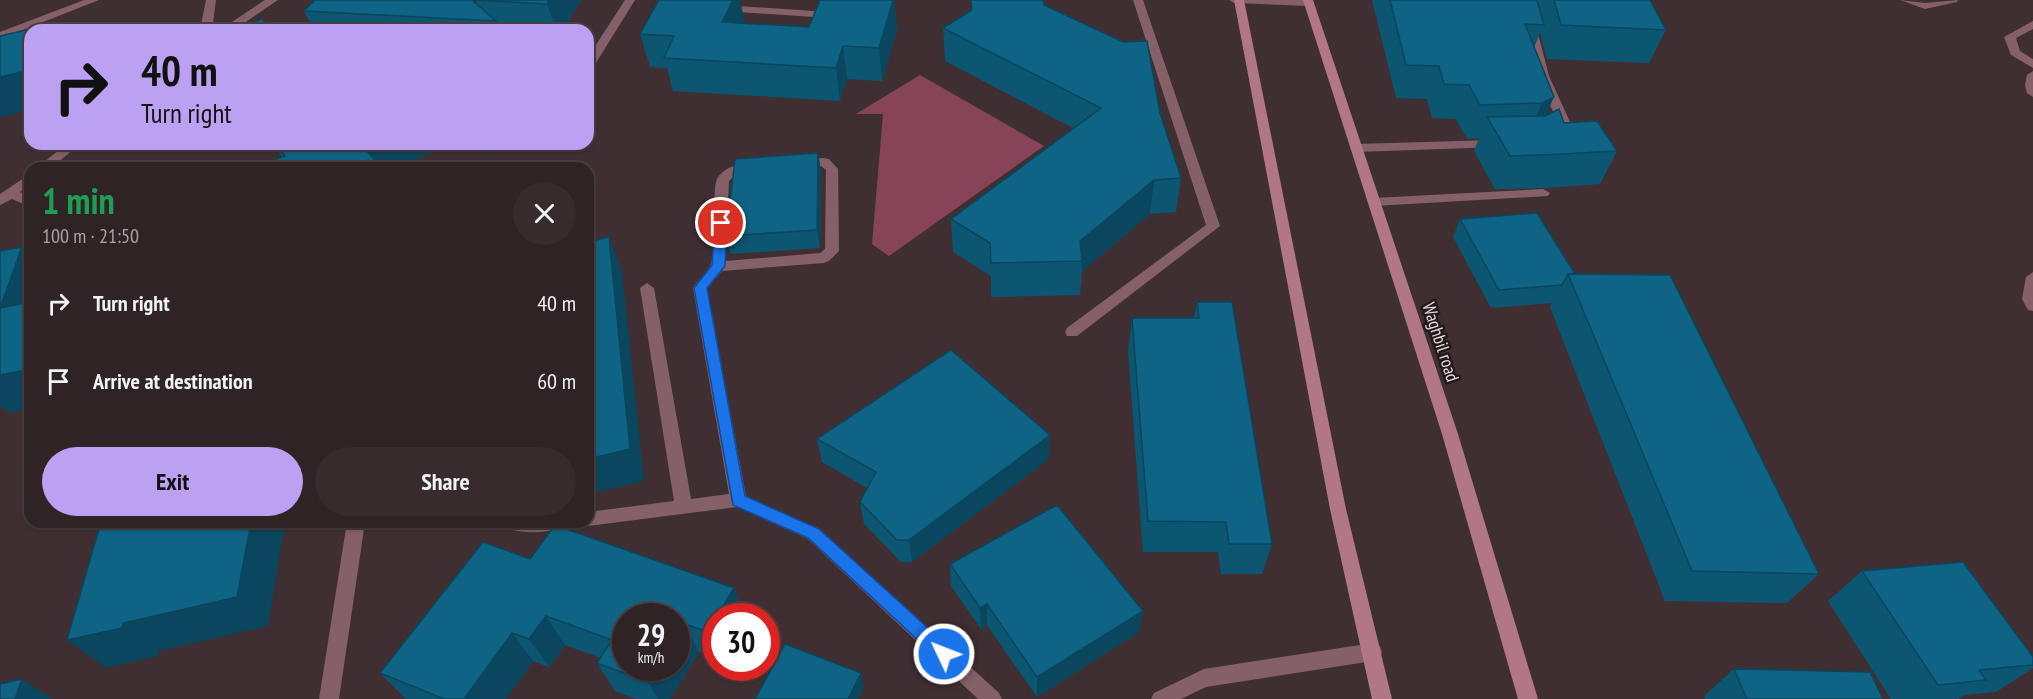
<!DOCTYPE html>
<html lang="en">
<head>
<meta charset="utf-8">
<style>
	body { margin:0; font-family:"PT Sans Narrow",sans-serif; background:#372b2e; color:#f1f3f6; height:100vh; display:flex; flex-direction:column; font-size:22px; white-space:nowrap }
	* { box-sizing:border-box; margin:0 }
	p { font-size:20px; color:#a7a4a7 }
	.icon { flex:none; width:33px; height:33px; fill:none; stroke:currentColor; stroke-width:2; stroke-linecap:round; stroke-linejoin:round }
	.map { position:relative; flex:1; overflow:hidden }
	.panel { position:absolute; left:24px; top:162px; width:570px; height:366px; display:flex; flex-direction:column; background:#2f2326; border-radius:18px; box-shadow:0 2px 4px #0004,0 0 0 2px #4a4043 }
	.panel>* { flex:none }
	.hud { position:absolute; left:24px; top:24px; width:570px; height:126px; border-radius:18px; box-shadow:0 2px 4px #0004,0 0 0 2px #4a4043; background:#bca0f2; color:#111; overflow:hidden }
	.speed { position:absolute; left:612px; top:603px; display:flex; gap:12px; font-size:30px; font-weight:700; text-align:center }
	.speed>* { display:grid; place-content:center; width:78px; height:78px; border-radius:50%; background:#2f2326; box-shadow:0 2px 4px #0004,0 0 0 2px #4a4043; line-height:1 }
	.speed small { font-size:15px; font-weight:400 }
	.speed .limit { border:9px solid #d22; background:#fff; color:#111 }
	.pin { position:absolute; display:grid; place-items:center; width:51px; height:51px; color:#fff; margin:-26px; border:3px solid #fff; border-radius:50%; box-shadow:0 2px 6px #0007 }
	.me { position:absolute; width:66px; margin:-33px; rotate:313deg; stroke-linejoin:round; filter:drop-shadow(0 0 4px #0008) }
	.turn { display:flex; align-items:center; gap:21px; height:126px; padding:0 18px; font-size:27px }
	.turn .icon { width:78px; height:78px; stroke-width:2.5 }
	.turn b { display:block; font-size:42px; line-height:51px }
	.round { display:grid; place-items:center; flex:none; width:63px; height:63px; border-radius:32px; background:#372b2e }
	.headline { display:flex; align-items:center; justify-content:space-between; height:102px; padding:0 18px }
	h1 { font-size:36px; font-weight:600; line-height:45px; color:#1e9e55 }
	.cta { display:flex; gap:12px; margin-top:auto; padding:12px 18px }
	.cta a { flex:1; height:69px; border-radius:36px; background:#bca0f2; color:#111; font-size:24px; font-weight:600; line-height:69px; text-align:center }
	.cta a+a { background:#372b2e; color:#f1f3f6 }
	ul { padding:0; list-style:none }
	li { display:flex; align-items:center; gap:18px; height:78px; padding:0 18px }
	li div { flex:1 }
	li b { display:block; font-size:22px }
	li em { font-style:normal }
	.map>svg:first-child { display:block }
	.green { fill:#874458 }
	.lines { fill:none; stroke-linecap:round; stroke-linejoin:round }
	.service { fill:#856069; fill-rule:evenodd }
	.minor { fill:#856069; fill-rule:evenodd }
	.secondary { fill:#b27786; fill-rule:evenodd }
	.wall { fill:#0d5672 }
	.shaded-wall { fill:#0a465d }
	.building { fill:#0f6485; stroke:#0a465d; stroke-width:1.5 }
	.route { fill:#1a73e8; stroke:#114b97; stroke-width:1.5 }
	.labels { text-anchor:middle; dominant-baseline:central; stroke-width:5; stroke-linejoin:round; paint-order:stroke }
	.street-label { font-size:18px; fill:#e4dadc; stroke:#21191b }
</style>
</head>
<body>
<div class="map">
<svg width="2033" height="699" viewBox="0 0 2033 699">
	<rect width="100%" height="100%" fill="#3f2f33"/>
	<path class="green" d="M 920,75 L 1044,146 L 889,256 L 872,244 L 883,114 L 856,114 Z"/>
	<g class="lines">
		<g class="service">
			<path d="M 625,0 L 635,0 L 594,66 L 588,70 L 588,57 Z"/>
			<path d="M 1133,0 L 1143,0 L 1220,226 L 1077,336 L 1067,336 L 1065,332 L 1067,328 L 1206,225 Z"/>
			<path d="M 1528,0 L 1547,0 L 1531,6 L 1549,76 L 1571,124 L 1550,136 L 1544,132 L 1558,123 L 1537,76 L 1520,4 Z"/>
			<path d="M 1900,0 L 1925,3 L 1958,0 L 1957,2 L 1925,9 Z"/>
			<path d="M 2033,21 L 2033,29 L 2016,38 L 2020,51 L 2033,59 L 2033,68 L 2011,55 L 2004,37 Z"/>
			<path d="M 2033,71 L 2033,97 L 2027,93 L 2025,85 L 2027,75 Z"/>
			<path d="M 1495,140 L 1501,144 L 1499,147 L 1356,152 L 1350,148 L 1356,144 Z"/>
			<path d="M 1543,189 L 1550,193 L 1548,196 L 1374,206 L 1367,202 L 1374,198 Z"/>
			<path d="M 2033,272 L 2033,311 L 2028,310 L 2022,299 L 2026,277 Z"/>
		</g>
		<g class="minor">
			<path d="M 84,0 L 99,0 L 0,39 L 0,32 Z"/>
			<path d="M 206,0 L 216,0 L 212,30 L 200,30 Z"/>
			<path d="M 265,0 L 278,0 L 234,30 L 220,30 Z"/>
			<path d="M 861,0 L 876,0 L 829,18 L 723,11 L 717,8 L 723,5 L 828,12 Z"/>
			<path d="M 1229,0 L 1310,0 L 1314,3 L 1309,6 L 1234,3 Z"/>
			<path d="M 66,144 L 80,144 L 51,168 L 37,168 Z"/>
			<path d="M 824,158 L 829,159 L 838,169 L 839,251 L 829,261 L 824,263 L 722,271 L 707,289 L 746,496 L 820,529 L 999,693 L 1002,699 L 978,699 L 808,539 L 737,507 L 588,526 L 581,522 L 588,522 L 588,512 L 674,501 L 640,288 L 647,283 L 654,288 L 691,499 L 729,494 L 693,288 C 698,280 706,274 710,266 C 717,252 712,201 716,182 C 720,167 748,158 758,169 L 752,173 L 735,175 L 729,181 L 725,261 L 820,253 L 825,249 L 826,170 L 821,166 L 800,168 L 794,164 L 800,160 Z"/>
			<path d="M 30,174 L 30,185 L 20,192 L 30,197 L 30,207 L 12,199 L 0,205 L 0,194 Z"/>
			<path d="M 347,522 L 365,522 L 339,699 L 319,699 Z"/>
			<path d="M 500,522 L 566,522 L 563,527 C 545,534 521,534 503,527 Z"/>
			<path d="M 1373,643 L 1380,646 L 1382,652 L 1380,658 L 1373,661 L 1206,687 L 1181,699 L 1151,699 L 1154,693 L 1204,669 Z"/>
		</g>
		<g class="secondary">
			<path d="M 1234,0 L 1244,0 L 1346,509 L 1392,699 L 1372,699 L 1330,509 Z"/>
			<path d="M 1303,0 L 1313,0 L 1458,434 L 1538,699 L 1518,699 L 1442,434 Z"/>
		</g>
	</g>
	<g class="wall">
		<path d="M 475,0 L 581,0 L 563,30 L 314,30 L 304,11 L 477,4 Z"/>
		<path d="M 659,0 L 740,0 L 744,23 L 809,27 L 820,0 L 894,0 L 897,30 L 882,81 L 847,79 L 840,101 L 673,91 L 667,68 L 650,67 L 640,34 Z"/>
		<path d="M 971,0 L 1044,5 L 1160,113 L 1181,178 L 1176,212 L 1150,214 L 1082,271 L 1080,295 L 991,297 L 991,276 L 953,252 L 951,219 L 1073,128 L 945,61 L 943,28 L 971,11 Z"/>
		<path d="M 1372,0 L 1650,0 L 1666,30 L 1649,63 L 1547,59 L 1540,33 L 1534,48 L 1546,115 L 1564,123 L 1617,151 L 1600,184 L 1546,188 L 1495,189 L 1474,151 L 1479,138 L 1467,139 L 1456,119 L 1432,118 L 1427,99 L 1396,98 Z"/>
		<path d="M 272,144 L 450,144 L 396,168 L 282,157 Z"/>
		<path d="M 477,144 L 504,144 L 485,153 Z"/>
		<path d="M 818,153 L 821,171 L 820,248 L 731,254 L 726,236 Z"/>
		<path d="M 1460,219 L 1575,274 L 1819,574 L 1787,603 L 1665,601 L 1550,307 L 1552,303 L 1491,308 L 1453,237 Z"/>
		<path d="M 1197,302 L 1272,544 L 1262,574 L 1221,574 L 1218,552 L 1143,552 L 1128,351 L 1132,318 L 1194,318 Z"/>
		<path d="M 817,439 L 1049,459 L 912,562 L 901,562 L 864,524 L 860,502 L 867,488 L 822,462 Z"/>
		<path d="M 530,559 L 734,588 L 745,616 L 716,616 L 716,658 L 699,652 L 670,699 L 636,699 L 615,691 L 597,663 L 601,658 L 565,645 L 549,667 L 533,661 L 506,699 L 406,699 L 380,673 Z"/>
		<path d="M 950,564 L 1139,632 L 1037,697 L 987,625 L 981,629 L 951,586 Z"/>
		<path d="M 1862,571 L 2033,657 L 2033,668 L 1996,692 L 1964,695 L 1958,699 L 1891,699 L 1828,601 Z"/>
		<path d="M 1734,669 L 1883,699 L 1705,699 L 1704,696 Z"/>
	</g>
	<g class="shaded-wall">
		<path d="M 549,0 L 581,0 L 563,30 L 556,30 L 547,4 Z"/>
		<path d="M 733,0 L 740,0 L 745,23 L 730,55 L 722,22 Z"/>
		<path d="M 893,0 L 894,0 L 897,30 L 882,81 L 879,48 Z"/>
		<path d="M 843,46 L 847,79 L 840,101 L 836,68 Z"/>
		<path d="M 30,70 L 30,110 L 0,117 L 0,77 Z"/>
		<path d="M 1554,97 L 1539,130 L 1527,137 L 1542,103 Z"/>
		<path d="M 360,144 L 450,144 L 396,168 L 374,168 Z"/>
		<path d="M 481,144 L 504,144 L 485,153 Z"/>
		<path d="M 818,153 L 821,171 L 820,248 L 817,230 Z"/>
		<path d="M 1154,180 L 1150,214 L 1082,271 L 1082,261 L 1080,241 Z"/>
		<path d="M 609,237 L 622,271 L 644,481 L 588,494 L 588,459 Z"/>
		<path d="M 22,247 L 30,255 L 30,338 L 0,308 Z"/>
		<path d="M 30,369 L 30,409 L 9,413 L 0,406 L 0,375 Z"/>
		<path d="M 1050,435 L 1049,459 L 912,562 L 909,540 Z"/>
		<path d="M 251,522 L 285,522 L 268,626 L 159,651 L 158,656 L 106,668 L 67,640 L 123,623 Z"/>
		<path d="M 734,588 L 745,616 L 717,616 Z"/>
		<path d="M 987,604 L 987,625 L 981,629 L 980,608 Z"/>
		<path d="M 1143,611 L 1139,632 L 1037,697 L 1037,677 Z"/>
		<path d="M 546,616 L 565,645 L 549,667 L 529,639 Z"/>
		<path d="M 716,619 L 716,649 L 708,632 Z"/>
		<path d="M 685,624 L 699,652 L 670,699 L 658,699 L 648,682 L 658,668 L 676,668 L 676,637 Z"/>
		<path d="M 512,633 L 533,661 L 506,699 L 464,699 Z"/>
		<path d="M 861,673 L 864,687 L 858,699 L 848,699 Z"/>
		<path d="M 22,679 L 53,699 L 15,699 Z"/>
	</g>
	<g class="building">
		<path d="M 315,0 L 472,0 L 496,21 L 304,11 Z"/>
		<path d="M 475,0 L 549,0 L 547,4 Z"/>
		<path d="M 659,0 L 733,0 L 722,22 L 809,27 L 820,0 L 893,0 L 879,48 L 843,46 L 836,68 L 664,58 L 674,36 L 640,34 Z"/>
		<path d="M 971,0 L 1043,0 L 1044,5 L 1123,42 L 1147,41 L 1160,113 L 1181,178 L 1154,180 L 1080,241 L 1082,261 L 991,263 L 990,243 L 951,219 L 1101,108 L 943,28 L 972,10 Z"/>
		<path d="M 1390,0 L 1537,0 L 1544,25 L 1525,24 L 1554,97 L 1542,103 L 1480,105 L 1469,85 L 1444,84 L 1439,66 L 1406,65 Z"/>
		<path d="M 1554,0 L 1650,0 L 1666,30 L 1561,25 Z"/>
		<path d="M 262,19 L 272,30 L 230,30 Z"/>
		<path d="M 52,27 L 51,30 L 36,30 Z"/>
		<path d="M 34,28 L 33,30 L 30,30 L 30,70 L 0,77 L 0,36 Z"/>
		<path d="M 1559,109 L 1564,123 L 1597,121 L 1617,151 L 1562,154 L 1510,156 L 1487,117 L 1545,116 Z"/>
		<path d="M 276,144 L 361,144 L 381,168 L 268,168 L 265,164 L 285,156 Z"/>
		<path d="M 818,153 L 817,230 L 726,236 L 735,159 Z"/>
		<path d="M 1537,213 L 1575,274 L 1568,274 L 1562,285 L 1499,290 L 1460,219 Z"/>
		<path d="M 609,237 L 630,449 L 588,459 L 588,242 Z"/>
		<path d="M 22,247 L 0,308 L 0,251 Z"/>
		<path d="M 1568,274 L 1670,275 L 1819,574 L 1692,571 Z"/>
		<path d="M 30,302 L 30,369 L 0,375 L 0,308 Z"/>
		<path d="M 1197,302 L 1232,302 L 1272,544 L 1229,544 L 1226,522 L 1148,521 L 1132,318 L 1199,318 Z"/>
		<path d="M 951,350 L 1050,435 L 909,540 L 897,540 L 860,502 L 876,472 L 817,439 Z"/>
		<path d="M 1057,505 L 1143,611 L 1037,677 L 987,604 L 980,608 L 950,564 Z"/>
		<path d="M 101,522 L 251,522 L 237,597 L 123,623 L 122,628 L 67,640 Z"/>
		<path d="M 555,525 L 734,588 L 717,616 L 716,616 L 716,619 L 708,632 L 685,624 L 676,637 L 676,616 L 626,616 L 626,668 L 658,668 L 648,682 L 597,663 L 612,640 L 546,616 L 529,639 L 512,633 L 464,699 L 444,699 L 380,673 L 483,542 L 530,559 Z"/>
		<path d="M 1963,562 L 2033,657 L 2033,665 L 1979,670 L 1986,680 L 1938,685 L 1862,571 Z"/>
		<path d="M 785,644 L 861,673 L 848,699 L 755,699 Z"/>
		<path d="M 1734,669 L 1870,672 L 1883,699 L 1747,699 Z"/>
		<path d="M 22,679 L 15,699 L 0,699 L 0,684 Z"/>
	</g>
	<path class="route" d="M 721,218 L 727,223 L 725,266 L 707,288 L 745,496 L 819,529 L 950,648 L 952,654 L 950,659 L 944,662 L 938,659 L 808,538 L 733,505 L 694,288 L 712,265 L 715,223 Z"/>
	<g class="labels">
		<g class="street-label">
			<text transform="translate(1441 342) rotate(72)">Waghbil road</text>
		</g>
	</g>
</svg>
<div class="speed"><div>29<small>km/h</small></div><div class="limit">30</div></div>
<div class="pin" style="left:721px;top:223px;background:#d93025"><svg class="icon" aria-label="arrive" viewBox="0 0 24 24"><path d="M6 21V4h12l-3 4 3 4H6"/></svg></div>
<svg class="me" style="left:944px;top:654px" viewBox="-20 -20 40 40"><circle r="17" fill="#1a73e8" stroke="#fff" stroke-width="3"/><path d="M0-11L8 9 0 5-8 9z" fill="#fff"/></svg>
<div class="hud">
<div class="turn"><svg class="icon" aria-label="right" viewBox="0 0 24 24"><path d="M7 20v-9h11M14 6l5 5-5 5"/></svg><div><b>40 m</b>Turn right</div></div>
</div>
<section class="panel">
<div class="headline"><div><h1>1 min</h1><p>100 m · 21:50</p></div><a class="round"><svg class="icon" aria-label="close" viewBox="0 0 24 24"><path d="M6 6l12 12M18 6L6 18"/></svg></a></div>
<ul>
<li><svg class="icon" aria-label="right" viewBox="0 0 24 24"><path d="M7 20v-9h11M14 6l5 5-5 5"/></svg><div><b>Turn right</b></div><em>40 m</em></li>
<li><svg class="icon" aria-label="arrive" viewBox="0 0 24 24"><path d="M6 21V4h12l-3 4 3 4H6"/></svg><div><b>Arrive at destination</b></div><em>60 m</em></li>
</ul>
<div class="cta"><a>Exit</a><a>Share</a></div>
</section>
</div>
</body>
</html>
